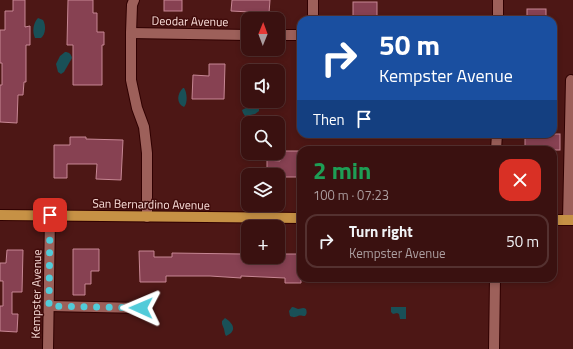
<!DOCTYPE html>
<html lang="en">
<head>
<meta charset="utf-8">
<style>
	body { margin:0; font-family:"Titillium Web",sans-serif; background:#411a19; color:#f1f3f6; height:100vh; display:flex; flex-direction:column; font-size:15px; white-space:nowrap }
	* { box-sizing:border-box; margin:0 }
	p { font-size:13px; color:#ab9d9f }
	.icon { flex:none; width:22px; height:22px; fill:none; stroke:currentColor; stroke-width:2; stroke-linecap:round; stroke-linejoin:round }
	.map { position:relative; flex:1; overflow:hidden }
	.drawer { position:absolute; left:297px; top:146px; width:260px; height:136px; display:flex; flex-direction:column; background:#3a1110; border-radius:12px; box-shadow:0 2px 6px #0003,0 0 0 1px #543130 }
	.drawer>* { flex:none }
	.top-card { position:absolute; left:297px; top:16px; width:260px; height:122px; border-radius:12px; box-shadow:0 2px 6px #0003,0 0 0 1px #543130; background:#1a4fa0; color:#fff; overflow:hidden }
	.needle { width:26px; rotate:1deg }
	.controls { position:absolute; left:241px; top:12px; display:grid; gap:8px }
	.controls a { display:grid; place-items:center; width:44px; height:44px; border-radius:8px; background:#3a1110; box-shadow:0 2px 6px #0003,0 0 0 1px #543130; font-size:20px }
	.pin { position:absolute; display:grid; place-items:center; width:34px; height:34px; color:#fff; margin:-17px; border-radius:8px; box-shadow:0 2px 6px #0006 }
	.me { position:absolute; width:44px; margin:-22px; rotate:271deg; stroke-linejoin:round; filter:drop-shadow(0 0 3px #0008) }
	.turn { display:flex; align-items:center; gap:14px; height:84px; padding:0 16px; font-size:18px }
	.turn .icon { width:52px; height:52px; stroke-width:2.5 }
	.turn b { display:block; font-size:28px; line-height:34px }
	.then { display:flex; align-items:center; height:38px; padding:0 16px; background:#0003; gap:8px; font-size:15px }
	.round { display:grid; place-items:center; flex:none; width:42px; height:42px; border-radius:12px; background:#411a19 }
	.overview { display:flex; align-items:center; justify-content:space-between; height:68px; padding:0 16px }
	h1 { font-size:24px; font-weight:700; line-height:30px; color:#1e9e55 }
	ul { padding:0; list-style:none }
	li { display:flex; align-items:center; gap:12px; height:54px; margin:0 8px 6px; padding:0 8px; border:2px solid #543130; border-radius:12px }
	li div { flex:1 }
	li b { display:block; font-size:15px }
	li em { font-style:normal }
	.map>svg:first-child { display:block }
	.water { fill:#195057 }
	.building { fill:#874152; stroke:#c78794 }
	.lines { fill:none; stroke-linecap:round; stroke-linejoin:round }
	.minor-casing { stroke:#300001; stroke-width:12 }
	.major-casing { stroke:#300001; stroke-width:12 }
	.minor { stroke:#9d605a; stroke-width:10 }
	.major { stroke:#c69145; stroke-width:10 }
	.route { stroke:#52cbd9; stroke-width:7; stroke-dasharray:0 12.6 }
	.labels { text-anchor:middle; dominant-baseline:central; stroke-width:3; stroke-linejoin:round; paint-order:stroke }
	.street-label { font-size:12px; fill:#fbdfdb; stroke:#410c0b }
</style>
</head>
<body>
<div class="map">
<svg width="573" height="349" viewBox="0 0 573 349">
	<rect width="100%" height="100%" fill="#4d1715"/>
	<g class="water">
		<path d="M 38,18 L 43,20 C 46,25 46,34 41,38 L 35,38 C 32,32 33,23 38,18 Z"/>
		<path d="M 65,52 C 69,52 71,54 72,58 L 64,72 L 61,74 L 58,72 L 56,64 L 60,56 Z"/>
		<path d="M 183,88 L 184,88 C 187,92 188,103 184,107 C 176,104 177,93 183,88 Z"/>
		<path d="M 252,105 L 257,105 L 259,107 L 259,111 L 255,114 L 245,116 L 243,113 L 242,110 Z"/>
		<path d="M 292,307 C 295,307 295,308 298,309 C 301,309 303,307 306,309 C 307,312 307,314 305,316 C 302,316 300,315 298,316 C 295,317 294,318 290,316 L 289,311 Z"/>
		<path d="M 391,307 L 406,307 L 406,319 L 400,319 L 399,314 L 397,313 L 393,314 L 391,312 Z"/>
		<path d="M 225,318 C 233,323 238,331 226,336 L 225,334 L 224,329 L 222,324 L 222,321 Z"/>
	</g>
	<g class="building">
		<path d="M 13,0 L 25,0 L 25,27 L 30,26 L 30,45 L 26,45 L 26,82 L 24,82 L 23,95 L 18,95 L 17,123 L 0,122 L 0,85 L 2,85 L 2,63 L 0,63 L 0,30 L 5,30 L 5,11 L 13,11 Z"/>
		<path d="M 68,0 L 93,0 L 93,13 L 97,13 L 97,32 L 104,32 L 104,45 L 102,45 L 102,85 L 73,85 L 73,45 L 67,45 Z"/>
		<rect x="164" y="0" width="18" height="11"/>
		<path d="M 232,0 L 270,0 L 269,13 L 231,11 Z"/>
		<rect x="353" y="2" width="24" height="18"/>
		<rect x="527" y="9" width="19" height="11"/>
		<path d="M 209,64 L 225,64 L 224,99 L 192,99 L 193,75 L 209,76 Z"/>
		<rect x="525" y="134" width="35" height="16"/>
		<path d="M 70,137 L 86,137 L 86,139 L 123,140 L 121,180 L 96,179 L 97,164 L 67,164 L 67,178 L 54,178 L 54,145 L 70,145 Z"/>
		<path d="M 280,151 L 301,151 L 301,177 L 278,177 L 278,175 L 267,175 L 267,160 L 280,161 Z"/>
		<path d="M 73,249 L 99,249 L 99,271 L 91,271 L 91,284 L 85,284 L 85,295 L 73,295 Z"/>
		<path d="M 7,250 L 23,250 L 22,292 L 12,292 L 12,314 L 18,314 L 17,332 L 0,331 L 0,306 L 3,306 L 3,281 L 0,281 L 0,263 L 6,263 Z"/>
		<path d="M 139,251 L 154,251 L 154,257 L 172,257 L 172,253 L 242,254 L 242,255 L 248,256 L 248,257 L 278,257 L 278,254 L 298,254 L 299,262 L 301,262 L 301,283 L 285,283 L 285,278 L 241,276 L 241,278 L 210,276 L 166,276 L 166,282 L 140,282 Z"/>
	</g>
	<g class="lines">
		<g class="minor-casing">
			<g id="minor">
				<path d="M 134,0 L 132,5 L 131,33 L 131,80 L 137,108 L 144,127 L 147,153 L 147,217"/>
				<path d="M 313,20 L 313,0"/>
				<path d="M 498,20 L 498,0"/>
				<path d="M 131,33 L 248,35"/>
				<path d="M 278,35 L 301,35"/>
				<path d="M 496,150 L 497,134"/>
				<path d="M 568,220 L 571,80"/>
				<path d="M 49,306 L 141,308"/>
				<path d="M 48,349 L 50,215"/>
				<path d="M 494,349 L 495,278"/>
			</g>
		</g>
		<g class="major-casing">
			<g id="major">
				<path d="M 0,215 L 301,218"/>
				<path d="M 553,220 L 573,220"/>
			</g>
		</g>
		<use href="#minor" class="minor"/>
		<use href="#major" class="major"/>
	</g>
	<g class="lines">
		<path class="route" d="M 50,215 L 49,306 L 141,308"/>
	</g>
	<g class="labels">
		<g class="street-label">
			<text transform="translate(190 21) rotate(1)">Deodar Avenue</text>
			<text transform="translate(151 204) rotate(1)">San Bernardino Avenue</text>
			<text transform="translate(36 294) rotate(-89)">Kempster Avenue</text>
		</g>
	</g>
</svg>
<div class="controls">
<a><svg class="needle" viewBox="-14 -14 28 28"><path d="M0-13l5 13h-10z" fill="#e53935"/><path d="M0 13l5-13h-10z" fill="#ab9d9f"/></svg></a>
<a><svg class="icon" aria-label="sound" viewBox="0 0 24 24"><path d="M4 9h4l5-4v14l-5-4H4zM17 9q2 3 0 6"/></svg></a>
<a><svg class="icon" aria-label="search" viewBox="0 0 24 24"><circle cx="10" cy="10" r="6"/><path d="M15 15l6 6"/></svg></a>
<a><svg class="icon" aria-label="layers" viewBox="0 0 24 24"><path d="M12 4l9 5-9 5-9-5zM3 14l9 5 9-5"/></svg></a>
<a>+</a>
</div>
<div class="pin" style="left:50px;top:215px;background:#d93025"><svg class="icon" aria-label="arrive" viewBox="0 0 24 24"><path d="M6 21V4h12l-3 4 3 4H6"/></svg></div>
<svg class="me" style="left:141px;top:308px" viewBox="-20 -20 40 40"><path d="M0-17L14 15 0 8-14 15z" fill="#52cbd9" stroke="#fff" stroke-width="4"/></svg>
<div class="top-card">
<div class="turn"><svg class="icon" aria-label="right" viewBox="0 0 24 24"><path d="M7 20v-9h11M14 6l5 5-5 5"/></svg><div><b>50 m</b>Kempster Avenue</div></div>
<div class="then">Then<svg class="icon" aria-label="arrive" viewBox="0 0 24 24"><path d="M6 21V4h12l-3 4 3 4H6"/></svg></div>
</div>
<section class="drawer">
<div class="overview"><div><h1>2 min</h1><p>100 m · 07:23</p></div><a class="round" style="background:#d93025;color:#fff"><svg class="icon" aria-label="close" viewBox="0 0 24 24"><path d="M6 6l12 12M18 6L6 18"/></svg></a></div>
<ul>
<li><svg class="icon" aria-label="right" viewBox="0 0 24 24"><path d="M7 20v-9h11M14 6l5 5-5 5"/></svg><div><b>Turn right</b><p>Kempster Avenue</p></div><em>50 m</em></li>
</ul>
</section>
</div>
</body>
</html>
